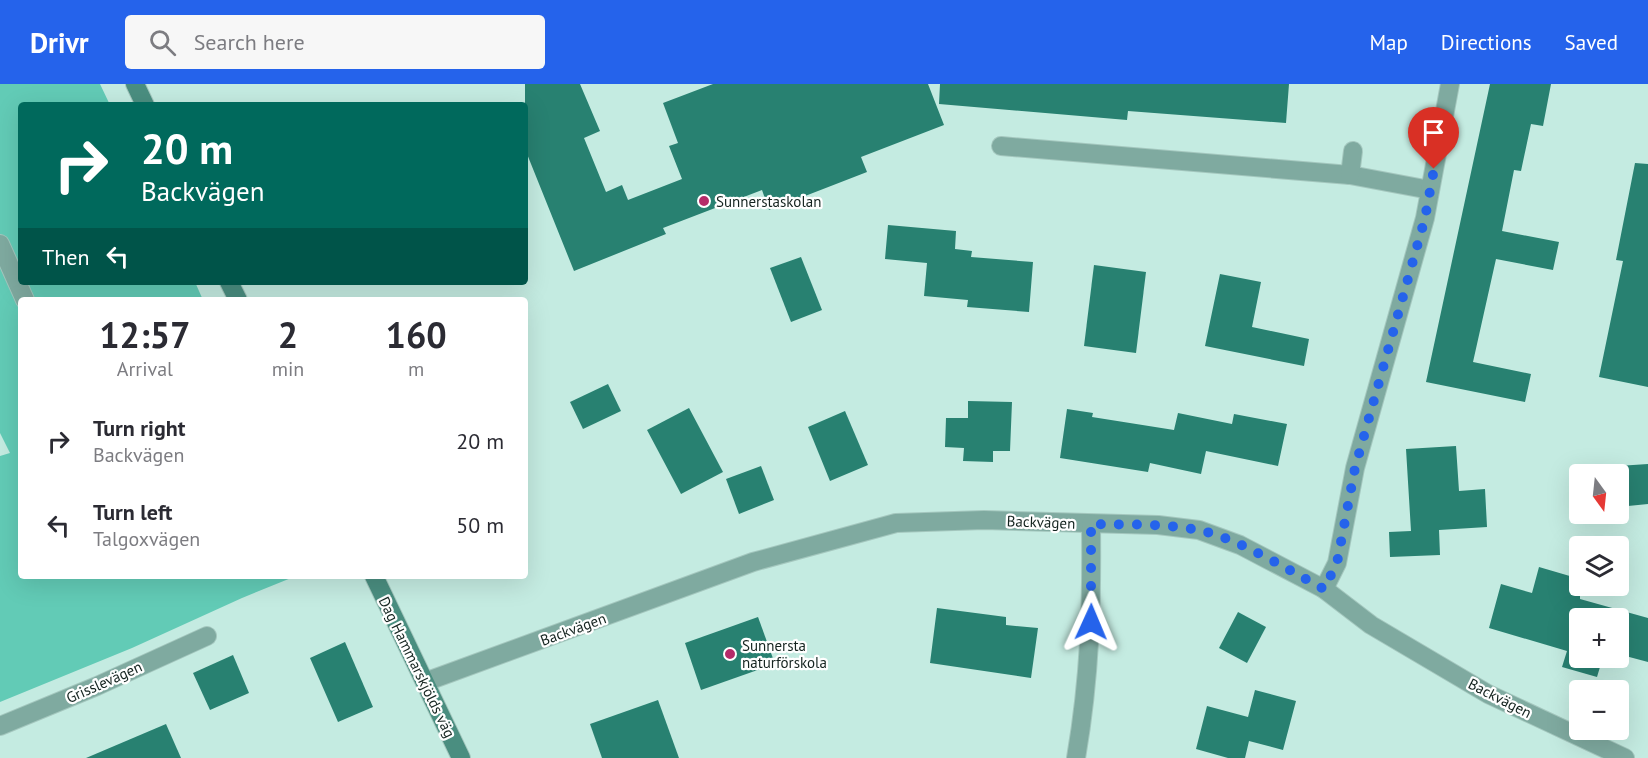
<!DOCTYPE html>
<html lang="en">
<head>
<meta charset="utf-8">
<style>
	body { margin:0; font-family:"PT Sans",sans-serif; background:#f7f7f7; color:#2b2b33; height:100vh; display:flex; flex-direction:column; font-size:22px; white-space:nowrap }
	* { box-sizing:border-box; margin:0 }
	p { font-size:20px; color:#7c7c81 }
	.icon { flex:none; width:33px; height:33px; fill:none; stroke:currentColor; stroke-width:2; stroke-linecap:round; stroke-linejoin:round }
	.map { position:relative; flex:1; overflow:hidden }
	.drawer { position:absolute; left:18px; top:213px; width:510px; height:282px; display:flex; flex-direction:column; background:#fff; border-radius:6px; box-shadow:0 6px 24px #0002 }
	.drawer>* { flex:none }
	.hud { position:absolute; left:18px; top:18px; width:510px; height:183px; border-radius:6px; box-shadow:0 6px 24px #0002; background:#00695c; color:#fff; overflow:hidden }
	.needle { width:39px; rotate:165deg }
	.fabs { position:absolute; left:1569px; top:380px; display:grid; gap:12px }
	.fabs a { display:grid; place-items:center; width:60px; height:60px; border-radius:6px; background:#fff; box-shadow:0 6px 24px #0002; font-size:30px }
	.pin { position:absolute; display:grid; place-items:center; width:51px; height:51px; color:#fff; margin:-62px -26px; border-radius:50% 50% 50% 0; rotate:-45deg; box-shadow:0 0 6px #0007 }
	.pin .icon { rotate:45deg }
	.me { position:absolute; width:66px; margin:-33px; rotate:1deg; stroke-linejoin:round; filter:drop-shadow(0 0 4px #0008) }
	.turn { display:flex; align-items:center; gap:21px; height:126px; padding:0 24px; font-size:27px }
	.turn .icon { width:78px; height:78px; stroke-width:2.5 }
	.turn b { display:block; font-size:42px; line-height:51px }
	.then { display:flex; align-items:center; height:57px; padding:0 24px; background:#0003; gap:12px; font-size:22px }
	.eta { display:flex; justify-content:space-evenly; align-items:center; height:102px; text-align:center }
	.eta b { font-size:36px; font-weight:700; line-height:42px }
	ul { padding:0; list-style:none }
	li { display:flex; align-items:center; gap:18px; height:84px; padding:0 24px }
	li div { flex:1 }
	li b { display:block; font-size:22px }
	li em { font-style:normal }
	header { display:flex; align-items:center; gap:36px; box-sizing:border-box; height:84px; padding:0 30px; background:#2563eb; color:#fff }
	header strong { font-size:28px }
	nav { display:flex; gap:33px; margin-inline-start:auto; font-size:21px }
	.search { width:420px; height:54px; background:#f7f7f7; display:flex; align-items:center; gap:15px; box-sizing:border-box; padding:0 21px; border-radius:6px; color:#7c7c81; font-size:22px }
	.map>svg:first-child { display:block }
	.green { fill:#62cbb6 }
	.building { fill:#288171 }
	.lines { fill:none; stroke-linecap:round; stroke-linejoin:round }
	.lane-casing { stroke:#a4c7be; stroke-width:20 }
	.street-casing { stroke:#a4c7be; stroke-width:20 }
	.secondary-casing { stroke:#a4c7be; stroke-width:20 }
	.lane { stroke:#7faaa0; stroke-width:18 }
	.street { stroke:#7faaa0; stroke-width:18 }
	.secondary { stroke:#4a8e80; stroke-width:18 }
	.route { stroke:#2563eb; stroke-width:10; stroke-dasharray:0 18 }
	.poi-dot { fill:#b52b69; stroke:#fff; stroke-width:2 }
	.labels { text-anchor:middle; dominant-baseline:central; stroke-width:4.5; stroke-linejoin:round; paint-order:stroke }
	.poi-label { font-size:15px; fill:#14231f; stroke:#fff; text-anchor:start }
	.street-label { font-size:15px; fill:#14231f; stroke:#fff }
</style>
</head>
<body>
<header>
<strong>Drivr</strong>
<div class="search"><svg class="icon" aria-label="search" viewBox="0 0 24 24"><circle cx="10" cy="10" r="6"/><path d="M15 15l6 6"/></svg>Search here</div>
<nav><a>Map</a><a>Directions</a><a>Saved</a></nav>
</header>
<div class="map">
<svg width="1648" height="674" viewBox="0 0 1648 674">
	<rect width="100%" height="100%" fill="#c4ebe1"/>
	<path class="green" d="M 0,0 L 100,0 L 110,21 L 21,21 L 21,198 L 195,198 L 203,216 L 21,216 L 21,492 L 296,492 L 242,514 L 132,564 L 0,618 L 0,372 L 10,369 L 0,349 Z"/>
	<g class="building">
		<path d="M 525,0 L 580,0 L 600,47 L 584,54 L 606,108 L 622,101 L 628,116 L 682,95 L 669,62 L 678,59 L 663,19 L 713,0 L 928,0 L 944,41 L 861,73 L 867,88 L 769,126 L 762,106 L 663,144 L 666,150 L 574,187 L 525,65 Z"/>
		<path d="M 940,0 L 1289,0 L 1286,39 L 1128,27 L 1127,36 L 939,20 Z"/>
		<path d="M 1490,0 L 1551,0 L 1543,42 L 1531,40 L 1521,87 L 1514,86 L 1502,147 L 1559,158 L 1553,186 L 1496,175 L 1473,278 L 1531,290 L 1525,318 L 1426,298 Z"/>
		<path d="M 1635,79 L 1648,80 L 1648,303 L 1599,293 L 1623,177 L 1616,176 Z"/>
		<path d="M 888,141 L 956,147 L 955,165 L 972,167 L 971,173 L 1033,178 L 1029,228 L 967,223 L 968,216 L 924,212 L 927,179 L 885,175 Z"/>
		<path d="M 801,173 L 822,226 L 791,238 L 770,184 Z"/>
		<path d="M 1094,181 L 1146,188 L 1136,269 L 1084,262 Z"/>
		<path d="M 1220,190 L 1261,198 L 1252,243 L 1309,255 L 1304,282 L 1205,262 Z"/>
		<path d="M 608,300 L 621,327 L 583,345 L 570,318 Z"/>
		<path d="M 968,317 L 1012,318 L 1010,367 L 993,367 L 993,378 L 963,377 L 964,364 L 945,363 L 946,334 L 968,334 Z"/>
		<path d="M 689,324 L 723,388 L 681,410 L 647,346 Z"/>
		<path d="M 1067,325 L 1093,329 L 1092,333 L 1174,346 L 1178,329 L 1232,340 L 1234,330 L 1287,340 L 1278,382 L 1206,367 L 1201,390 L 1150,379 L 1148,388 L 1060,374 Z"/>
		<path d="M 845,327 L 868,381 L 830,397 L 808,343 Z"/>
		<path d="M 1456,362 L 1459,407 L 1485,405 L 1487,443 L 1439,446 L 1440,471 L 1390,473 L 1389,448 L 1411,447 L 1406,365 Z"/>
		<path d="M 1648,380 L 1648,420 L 1618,423 L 1618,382 Z"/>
		<path d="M 761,382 L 774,416 L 739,430 L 726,395 Z"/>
		<path d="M 1539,483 L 1580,495 L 1580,515 L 1648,534 L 1648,578 L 1618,570 L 1618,534 L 1580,534 L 1580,573 L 1603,573 L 1597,593 L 1562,583 L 1567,567 L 1489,544 L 1501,500 L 1532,509 Z"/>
		<path d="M 937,524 L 1006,533 L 1006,541 L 1038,544 L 1031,594 L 930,579 Z"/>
		<path d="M 1238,528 L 1266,543 L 1247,579 L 1219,564 Z"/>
		<path d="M 758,533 L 775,580 L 701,606 L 685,559 Z"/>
		<path d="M 345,558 L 373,623 L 338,638 L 310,574 Z"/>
		<path d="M 233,571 L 249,609 L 210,626 L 193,589 Z"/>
		<path d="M 1255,606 L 1296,617 L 1283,666 L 1249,657 L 1245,674 L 1228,674 L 1196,665 L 1207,622 L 1248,633 Z"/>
		<path d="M 658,616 L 679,674 L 602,674 L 590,640 Z"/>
		<path d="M 166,640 L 181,674 L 86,674 Z"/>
	</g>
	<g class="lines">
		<g class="lane-casing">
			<g id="lane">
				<path d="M 1001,62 L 1350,91 L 1430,106"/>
				<path d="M 1350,91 L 1353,67"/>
				<path d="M 0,160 L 25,216"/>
			</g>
		</g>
		<g class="street-casing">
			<g id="street">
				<path d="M 1324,505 L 1337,479 L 1355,384 L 1425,134 L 1450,0"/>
				<path d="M 425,598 L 753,478 L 896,439 L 984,436 L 1158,441 L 1199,446 L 1240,461 L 1324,505 L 1371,541 L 1488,610 L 1625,674"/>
				<path d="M 0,642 L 97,602 L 207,552"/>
				<path d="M 1076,674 C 1090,593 1092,521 1091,440"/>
			</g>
		</g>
		<g class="secondary-casing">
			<g id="secondary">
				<path d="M 135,0 L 145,21"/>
				<path d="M 229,198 L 238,216"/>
				<path d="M 374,492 L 461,674"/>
			</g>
		</g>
		<use href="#lane" class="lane"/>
		<use href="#street" class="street"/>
		<use href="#secondary" class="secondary"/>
	</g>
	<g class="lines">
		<path class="route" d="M 1091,538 L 1091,440 C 1126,441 1163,439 1198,446 C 1236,453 1288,486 1324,505 L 1337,479 L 1355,384 L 1425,134 L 1434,85"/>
	</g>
	<g class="poi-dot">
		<circle cx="704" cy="117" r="6"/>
		<circle cx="730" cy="570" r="6"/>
	</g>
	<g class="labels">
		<g class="poi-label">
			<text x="716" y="117">Sunnerstaskolan</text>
			<text x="742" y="561">Sunnersta<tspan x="742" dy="17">naturförskola</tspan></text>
		</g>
		<g class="street-label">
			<text transform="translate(1041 438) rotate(2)">Backvägen</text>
			<text transform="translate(573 545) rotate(-20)">Backvägen</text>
			<text transform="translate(417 583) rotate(64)">Dag Hammarskjölds väg</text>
			<text transform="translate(104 598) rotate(-24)">Grisslevägen</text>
			<text transform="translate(1500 614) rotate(27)">Backvägen</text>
		</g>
	</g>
</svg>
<div class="fabs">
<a><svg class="needle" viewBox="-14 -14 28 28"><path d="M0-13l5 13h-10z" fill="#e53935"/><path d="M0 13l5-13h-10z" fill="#7c7c81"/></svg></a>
<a><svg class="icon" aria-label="layers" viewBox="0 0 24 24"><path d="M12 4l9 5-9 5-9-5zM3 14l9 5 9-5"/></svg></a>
<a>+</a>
<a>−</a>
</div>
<div class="pin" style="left:1434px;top:85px;background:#d93025"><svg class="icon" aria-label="arrive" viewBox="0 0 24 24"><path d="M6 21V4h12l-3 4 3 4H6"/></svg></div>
<svg class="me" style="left:1091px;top:538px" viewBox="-20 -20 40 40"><path d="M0-17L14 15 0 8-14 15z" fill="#2563eb" stroke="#fff" stroke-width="4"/></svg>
<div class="hud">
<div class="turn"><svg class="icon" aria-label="right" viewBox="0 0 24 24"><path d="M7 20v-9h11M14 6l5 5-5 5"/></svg><div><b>20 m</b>Backvägen</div></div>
<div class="then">Then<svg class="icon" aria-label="left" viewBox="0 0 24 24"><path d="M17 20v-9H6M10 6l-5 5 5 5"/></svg></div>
</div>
<section class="drawer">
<div class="eta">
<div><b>12:57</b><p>Arrival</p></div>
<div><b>2</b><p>min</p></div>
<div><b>160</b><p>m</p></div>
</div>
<ul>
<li><svg class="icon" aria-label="right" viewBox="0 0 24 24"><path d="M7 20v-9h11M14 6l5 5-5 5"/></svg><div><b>Turn right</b><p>Backvägen</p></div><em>20 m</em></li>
<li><svg class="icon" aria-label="left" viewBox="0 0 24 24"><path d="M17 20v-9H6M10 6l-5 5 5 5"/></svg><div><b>Turn left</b><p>Talgoxvägen</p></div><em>50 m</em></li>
</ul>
</section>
</div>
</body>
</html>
